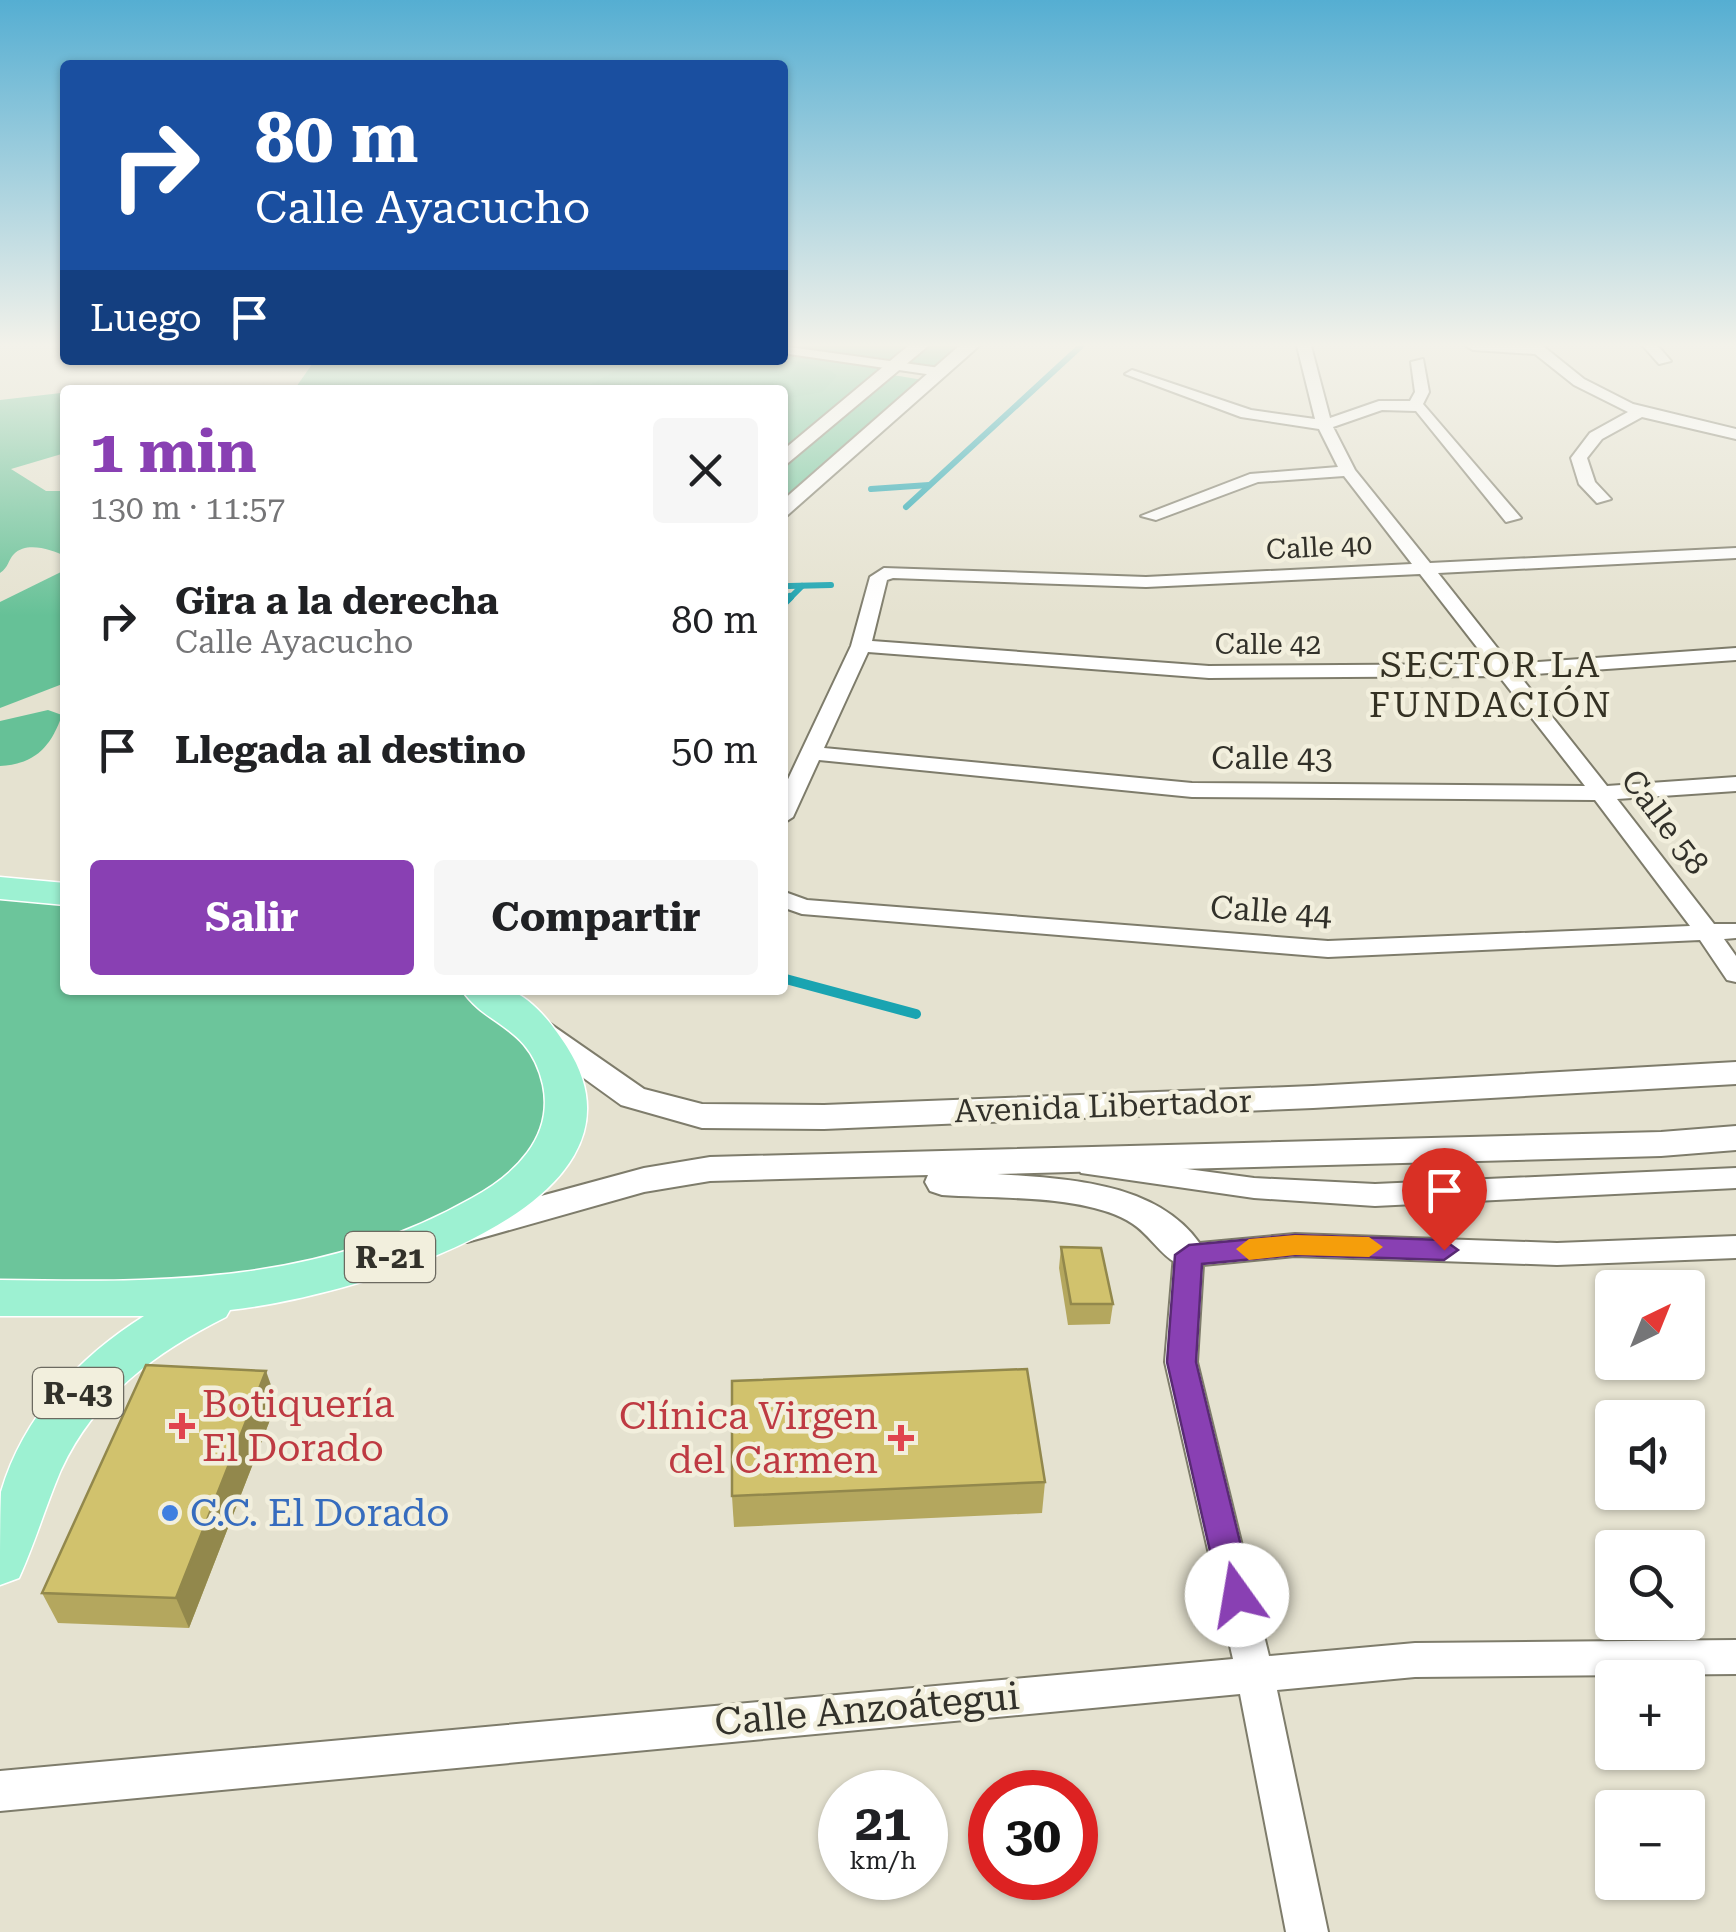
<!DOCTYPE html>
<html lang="es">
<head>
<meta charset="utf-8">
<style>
	body { margin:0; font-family:"Roboto Serif",serif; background:#f6f6f6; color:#202124; height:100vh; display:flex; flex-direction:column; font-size:38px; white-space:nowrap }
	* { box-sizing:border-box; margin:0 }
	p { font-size:32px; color:#757577 }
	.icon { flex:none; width:55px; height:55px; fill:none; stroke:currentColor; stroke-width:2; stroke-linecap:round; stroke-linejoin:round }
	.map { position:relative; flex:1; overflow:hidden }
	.sheet { position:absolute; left:60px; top:385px; width:728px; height:610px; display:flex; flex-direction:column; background:#fff; border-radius:10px; box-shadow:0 2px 8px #0004 }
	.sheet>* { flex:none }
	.banner { position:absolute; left:60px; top:60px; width:728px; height:305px; border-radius:10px; box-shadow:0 2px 8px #0004; background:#1a4fa0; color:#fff; overflow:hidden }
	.needle { width:65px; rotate:43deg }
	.tools { position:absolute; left:1595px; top:1270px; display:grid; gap:20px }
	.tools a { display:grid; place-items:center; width:110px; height:110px; border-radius:10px; background:#fff; box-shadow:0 2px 8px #0004; font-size:50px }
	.speed { position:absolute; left:818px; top:1770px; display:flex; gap:20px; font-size:50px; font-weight:700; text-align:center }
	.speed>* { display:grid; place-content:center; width:130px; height:130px; border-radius:50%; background:#fff; box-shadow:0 2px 8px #0004; line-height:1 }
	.speed small { font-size:25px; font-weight:400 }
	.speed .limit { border:15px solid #d22; background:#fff; color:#111 }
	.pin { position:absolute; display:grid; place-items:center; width:85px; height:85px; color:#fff; margin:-102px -42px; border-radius:50% 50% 50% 0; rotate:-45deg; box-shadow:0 0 10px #0007 }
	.pin .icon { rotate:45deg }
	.me { position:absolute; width:110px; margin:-55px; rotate:347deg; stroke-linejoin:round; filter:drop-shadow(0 0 8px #0008) }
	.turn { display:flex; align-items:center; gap:35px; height:210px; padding:0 30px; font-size:45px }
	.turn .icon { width:130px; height:130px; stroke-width:2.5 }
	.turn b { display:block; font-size:70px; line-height:85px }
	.then { display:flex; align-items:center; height:95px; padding:0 30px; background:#0003; gap:20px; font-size:38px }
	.round { display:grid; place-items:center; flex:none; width:105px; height:105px; border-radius:10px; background:#f6f6f6 }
	.head { display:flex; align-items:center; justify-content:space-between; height:170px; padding:0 30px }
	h1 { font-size:60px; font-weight:700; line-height:75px; color:#8940b3 }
	.action { display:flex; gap:20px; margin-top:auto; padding:20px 30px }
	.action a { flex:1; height:115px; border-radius:10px; background:#8940b3; color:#fff; font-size:40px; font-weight:700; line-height:115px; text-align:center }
	.action a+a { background:#f6f6f6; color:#202124 }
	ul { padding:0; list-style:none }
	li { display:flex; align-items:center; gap:30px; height:130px; padding:0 30px }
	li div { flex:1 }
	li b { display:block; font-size:38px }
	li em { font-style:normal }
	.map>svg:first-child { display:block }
	.green { fill:#6cc59b }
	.forest { fill:#66c197 }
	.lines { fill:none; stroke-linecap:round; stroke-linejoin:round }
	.stream-far2 { stroke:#1aa4b1; stroke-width:6 }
	.stream-far1 { stroke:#1aa4b1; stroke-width:8 }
	.stream { stroke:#1aa4b1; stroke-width:10 }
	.minor-casing { stroke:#7e7c6b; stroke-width:4 }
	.tertiary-casing { stroke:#7e7c6b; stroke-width:4 }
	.secondary-casing { stroke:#7e7c6b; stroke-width:4 }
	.primary-casing { stroke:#fff; stroke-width:3 }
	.minor { fill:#fff; fill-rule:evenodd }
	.tertiary { fill:#fff; fill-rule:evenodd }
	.secondary { fill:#fff; fill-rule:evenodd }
	.primary { fill:#9df1d2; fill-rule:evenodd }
	.wall { fill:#b4a75e }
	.shaded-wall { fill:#92884c }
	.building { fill:#d1c26d; stroke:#92884c; stroke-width:2.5 }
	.route { fill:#8940b3; stroke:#592a74; stroke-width:2.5 }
	.slow { fill:#f59e0b }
	.health-dot { fill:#e0444e; stroke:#f2efdd; stroke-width:4 }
	.shop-dot { fill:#3f7fe0; stroke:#f2efdd; stroke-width:4 }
	.labels { text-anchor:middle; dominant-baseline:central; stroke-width:9; stroke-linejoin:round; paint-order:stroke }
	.far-street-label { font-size:28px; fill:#32312a; stroke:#f2efdd }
	.shield { fill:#f2efdd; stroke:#6c6a60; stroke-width:2.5 }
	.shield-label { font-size:30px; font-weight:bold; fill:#32312a }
	.street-label { font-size:32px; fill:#32312a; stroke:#f2efdd }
	.neighbourhood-label { font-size:35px; letter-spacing:2.5px; fill:#343123; stroke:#f2efdd }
	.near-health-label { font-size:38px; fill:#be3a42; stroke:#f2efdd; text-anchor:start }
	.near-shop-label { font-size:38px; fill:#366cbe; stroke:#f2efdd; text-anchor:start }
	.near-street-label { font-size:38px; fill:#32312a; stroke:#f2efdd }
</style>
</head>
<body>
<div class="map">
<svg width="1736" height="1932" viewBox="0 0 1736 1932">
	<rect width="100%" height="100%" fill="#e5e2d0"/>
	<g class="green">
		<path d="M 783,346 L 919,346 L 911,354 L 922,346 L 968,346 L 939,372 L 898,365 L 887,374 L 929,381 L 783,510 L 782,390 L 294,390 L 315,360 L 782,360 Z"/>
		<path d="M 0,893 L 65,899 L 65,990 L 468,990 L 526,1032 L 558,1111 L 498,1194 L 296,1278 L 0,1291 Z"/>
	</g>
	<g class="forest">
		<path d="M 651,360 C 690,360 812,350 837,376 L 822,392 L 783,399 L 782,390 L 581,390 L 626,365 Z"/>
		<path d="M 61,393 L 65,397 L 65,453 L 11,469 L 46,491 L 65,491 L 65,556 C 52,550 27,541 14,554 C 8,560 9,567 0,573 L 0,400 Z"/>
		<path d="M 65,570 L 65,683 L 0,708 L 0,602 Z"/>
		<path d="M 48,710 L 62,715 C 51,747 35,764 0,766 L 0,721 Z"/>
	</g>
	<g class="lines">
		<g class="stream-far2">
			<path d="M 871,489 L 929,485"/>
			<path d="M 906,507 L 1081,346"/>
			<path d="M 789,586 L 831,585"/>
			<path d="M 788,600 L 802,586"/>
		</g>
		<path class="stream-far1" d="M 782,605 L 790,597"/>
		<path class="stream" d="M 782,978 L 916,1014"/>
		<g class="minor-casing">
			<g id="minor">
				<path d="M 782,346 L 940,368 L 947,372 L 940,376 L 782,353 Z"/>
				<path d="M 1297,346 L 1311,346 L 1330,418 L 1379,401 L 1410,401 L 1415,392 L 1411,362 L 1423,359 L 1429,392 L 1423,404 L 1521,518 L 1506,522 L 1416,411 L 1382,410 L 1333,427 L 1355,470 L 1430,563 L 1736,548 L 1736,558 L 1438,573 L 1510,664 L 1736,648 L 1736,660 L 1519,675 L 1607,786 L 1736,777 L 1736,791 L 1617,799 L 1714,924 L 1736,924 L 1736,938 L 1724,939 L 1736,956 L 1736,982 L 1727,980 L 1700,940 L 1328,957 L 802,914 L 782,907 L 782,891 L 807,900 L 1328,941 L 1690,926 L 1595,800 L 1192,797 L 819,760 L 793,817 L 782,824 L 782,792 L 851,646 L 870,577 L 884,568 L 1146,577 L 1412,564 L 1344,476 L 1258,482 L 1156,520 L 1141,516 L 1250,474 L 1338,467 L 1319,429 L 1241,417 L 1125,374 L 1132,370 L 1251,410 L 1315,419 ZM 1420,574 L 1490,664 L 1209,666 L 872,641 L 887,580 L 893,578 L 1146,587 ZM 868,652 L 1209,678 L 1499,676 L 1585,786 L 1192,783 L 824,748 Z"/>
				<path d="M 1466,346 L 1543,346 L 1584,379 L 1633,404 L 1736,429 L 1736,439 L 1642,417 L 1602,439 L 1587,458 L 1595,482 L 1611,499 L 1597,503 L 1579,484 L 1571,458 L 1590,433 L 1628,412 L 1574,385 L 1535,354 L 1473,350 Z"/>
				<path d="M 1643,346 L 1658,346 L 1671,361 L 1659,364 Z"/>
				<path d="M 1091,1156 L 1254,1178 L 1375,1184 L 1736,1168 L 1736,1188 L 1375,1206 L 1254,1198 L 1081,1173 L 1077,1166 L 1081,1159 Z"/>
				<path d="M 1295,1234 L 1557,1243 L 1736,1236 L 1736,1258 L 1557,1265 L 1295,1256 L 1203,1265 L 1197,1362 L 1269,1656 L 1415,1643 L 1736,1640 L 1736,1674 L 1415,1677 L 1277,1690 L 1328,1932 L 1286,1932 L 1240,1694 L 0,1811 L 0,1771 L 1233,1659 L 1165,1362 L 1174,1255 L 1178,1247 L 1189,1244 Z"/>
			</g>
		</g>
		<g class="tertiary-casing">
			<g id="tertiary">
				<path d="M 535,1018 L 546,1021 L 644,1089 L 702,1104 L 824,1105 L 1313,1086 L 1736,1062 L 1736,1084 L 1313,1108 L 824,1129 L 702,1128 L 621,1105 L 524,1035 L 519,1028 L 524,1021 Z"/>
				<path d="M 1736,1126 L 1736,1150 L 1661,1156 L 997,1174 C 1070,1179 1167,1182 1207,1255 L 1202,1265 C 1170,1275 1157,1240 1133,1224 C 1088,1194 996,1199 942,1195 L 930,1191 L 925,1182 L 928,1175 L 710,1181 L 644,1192 L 467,1242 L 454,1238 L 449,1229 L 454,1220 L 467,1216 L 644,1168 L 710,1157 L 1661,1132 Z"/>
			</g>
		</g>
		<g class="secondary-casing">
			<g id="secondary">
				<path d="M 908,346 L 928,346 L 782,468 L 782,451 Z"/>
				<path d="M 959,346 L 979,346 L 782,520 L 782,501 Z"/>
			</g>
		</g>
		<g class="primary-casing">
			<g id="primary">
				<path d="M 0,877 L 65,883 L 65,905 L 0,899 Z"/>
				<path d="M 462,990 C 476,990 494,987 507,990 C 531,995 555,1028 567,1047 C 672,1212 336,1299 230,1310 L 226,1317 C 155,1353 96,1395 61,1470 C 46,1505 35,1543 19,1578 L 0,1585 C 0,1557 0,1519 1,1492 C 23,1416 79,1357 144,1316 L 0,1316 L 0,1280 C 168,1283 322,1283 472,1198 C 514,1175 554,1138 543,1085 C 530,1025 486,1027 462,990 Z"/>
			</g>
		</g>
		<use href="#minor" class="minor"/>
		<use href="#tertiary" class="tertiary"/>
		<use href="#secondary" class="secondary"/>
		<use href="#primary" class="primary"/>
	</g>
	<g class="wall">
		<path d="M 1061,1247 L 1113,1304 L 1110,1324 L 1068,1325 L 1059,1268 Z"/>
		<path d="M 277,1402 L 189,1628 L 58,1623 L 42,1593 Z"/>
		<path d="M 1045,1482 L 1042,1513 L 734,1527 L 732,1496 Z"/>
	</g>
	<path class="shaded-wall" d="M 266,1371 L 277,1402 L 189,1628 L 176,1598 Z"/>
	<g class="building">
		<path d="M 1061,1247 L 1101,1248 L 1113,1304 L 1071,1304 Z"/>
		<path d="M 146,1365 L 266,1371 L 176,1598 L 42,1593 Z"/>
		<path d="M 1027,1369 L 1045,1482 L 732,1496 L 732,1381 Z"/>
	</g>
	<linearGradient id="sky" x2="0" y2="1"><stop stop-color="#55aed2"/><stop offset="0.56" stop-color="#f3f2ea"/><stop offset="1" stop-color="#f3f2ea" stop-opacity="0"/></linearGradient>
	<rect width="1736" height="616" fill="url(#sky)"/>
	<path class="route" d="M 1295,1235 L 1444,1240 L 1458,1250 L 1444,1260 L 1295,1255 L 1202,1264 L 1196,1362 L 1253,1595 L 1248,1606 L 1237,1610 L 1225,1606 L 1220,1595 L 1167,1362 L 1175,1255 L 1189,1245 Z"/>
	<path class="slow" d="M 1295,1235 L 1369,1237 L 1383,1247 L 1369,1257 L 1295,1255 L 1249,1260 L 1236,1249 L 1249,1239 Z"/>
	<g class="health-dot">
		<path d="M177 1411h10v10h10v10h-10v10h-10v-10h-10v-10h10z"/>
		<path d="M896 1423h10v10h10v10h-10v10h-10v-10h-10v-10h10z"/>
	</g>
	<circle class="shop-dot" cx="170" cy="1513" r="10"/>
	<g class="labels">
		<g class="far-street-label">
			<text transform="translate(1319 547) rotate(-3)">Calle 40</text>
			<text x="1268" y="644">Calle 42</text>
		</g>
		<g class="shield">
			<rect x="345" y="1232" width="90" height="50" rx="8"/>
			<rect x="33" y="1368" width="90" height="50" rx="8"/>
		</g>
		<g class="shield-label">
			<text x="390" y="1257">R-21</text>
			<text x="78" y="1393">R-43</text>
		</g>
		<g class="street-label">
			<text x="1272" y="758">Calle 43</text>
			<text transform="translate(1665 822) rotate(53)">Calle 58</text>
			<text transform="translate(1271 911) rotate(4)">Calle 44</text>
			<text transform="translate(1103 1106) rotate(-2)">Avenida Libertador</text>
		</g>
		<g class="neighbourhood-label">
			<text x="1491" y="665">SECTOR LA<tspan x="1491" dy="40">FUNDACIÓN</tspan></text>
		</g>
		<g class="near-health-label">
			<text x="202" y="1404">Botiquería<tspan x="202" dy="44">El Dorado</tspan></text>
			<text x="878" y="1416" text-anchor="end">Clínica Virgen<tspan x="878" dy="44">del Carmen</tspan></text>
		</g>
		<g class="near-shop-label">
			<text x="190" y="1513">C.C. El Dorado</text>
		</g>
		<g class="near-street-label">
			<text transform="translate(867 1709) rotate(-5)">Calle Anzoátegui</text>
		</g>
	</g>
</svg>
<div class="tools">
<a><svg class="needle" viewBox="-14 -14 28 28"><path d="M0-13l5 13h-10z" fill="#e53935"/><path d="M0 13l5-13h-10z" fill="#757577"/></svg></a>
<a><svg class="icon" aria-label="sound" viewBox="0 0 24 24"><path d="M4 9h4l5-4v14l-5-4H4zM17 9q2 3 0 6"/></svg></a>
<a><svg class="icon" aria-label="search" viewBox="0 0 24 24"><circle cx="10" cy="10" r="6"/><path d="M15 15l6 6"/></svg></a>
<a>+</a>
<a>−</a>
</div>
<div class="speed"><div>21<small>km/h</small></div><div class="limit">30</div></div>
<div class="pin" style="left:1444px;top:1250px;background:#d93025"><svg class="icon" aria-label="arrive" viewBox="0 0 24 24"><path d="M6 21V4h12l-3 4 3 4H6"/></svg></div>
<svg class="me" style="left:1237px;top:1595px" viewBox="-20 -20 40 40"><circle r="19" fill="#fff"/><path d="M0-13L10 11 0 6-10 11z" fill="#8940b3"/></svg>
<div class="banner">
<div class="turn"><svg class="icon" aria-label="right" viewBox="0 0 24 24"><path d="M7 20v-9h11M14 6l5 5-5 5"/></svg><div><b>80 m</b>Calle Ayacucho</div></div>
<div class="then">Luego<svg class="icon" aria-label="arrive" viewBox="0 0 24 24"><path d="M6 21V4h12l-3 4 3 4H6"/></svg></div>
</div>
<section class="sheet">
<div class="head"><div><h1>1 min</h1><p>130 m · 11:57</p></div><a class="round"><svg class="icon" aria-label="close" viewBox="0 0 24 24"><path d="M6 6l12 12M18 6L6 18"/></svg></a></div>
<ul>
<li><svg class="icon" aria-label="right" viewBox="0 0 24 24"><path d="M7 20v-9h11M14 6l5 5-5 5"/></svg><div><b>Gira a la derecha</b><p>Calle Ayacucho</p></div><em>80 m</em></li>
<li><svg class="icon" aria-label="arrive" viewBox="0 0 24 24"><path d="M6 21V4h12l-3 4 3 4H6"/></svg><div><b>Llegada al destino</b></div><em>50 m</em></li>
</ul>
<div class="action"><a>Salir</a><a>Compartir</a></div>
</section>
</div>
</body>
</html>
